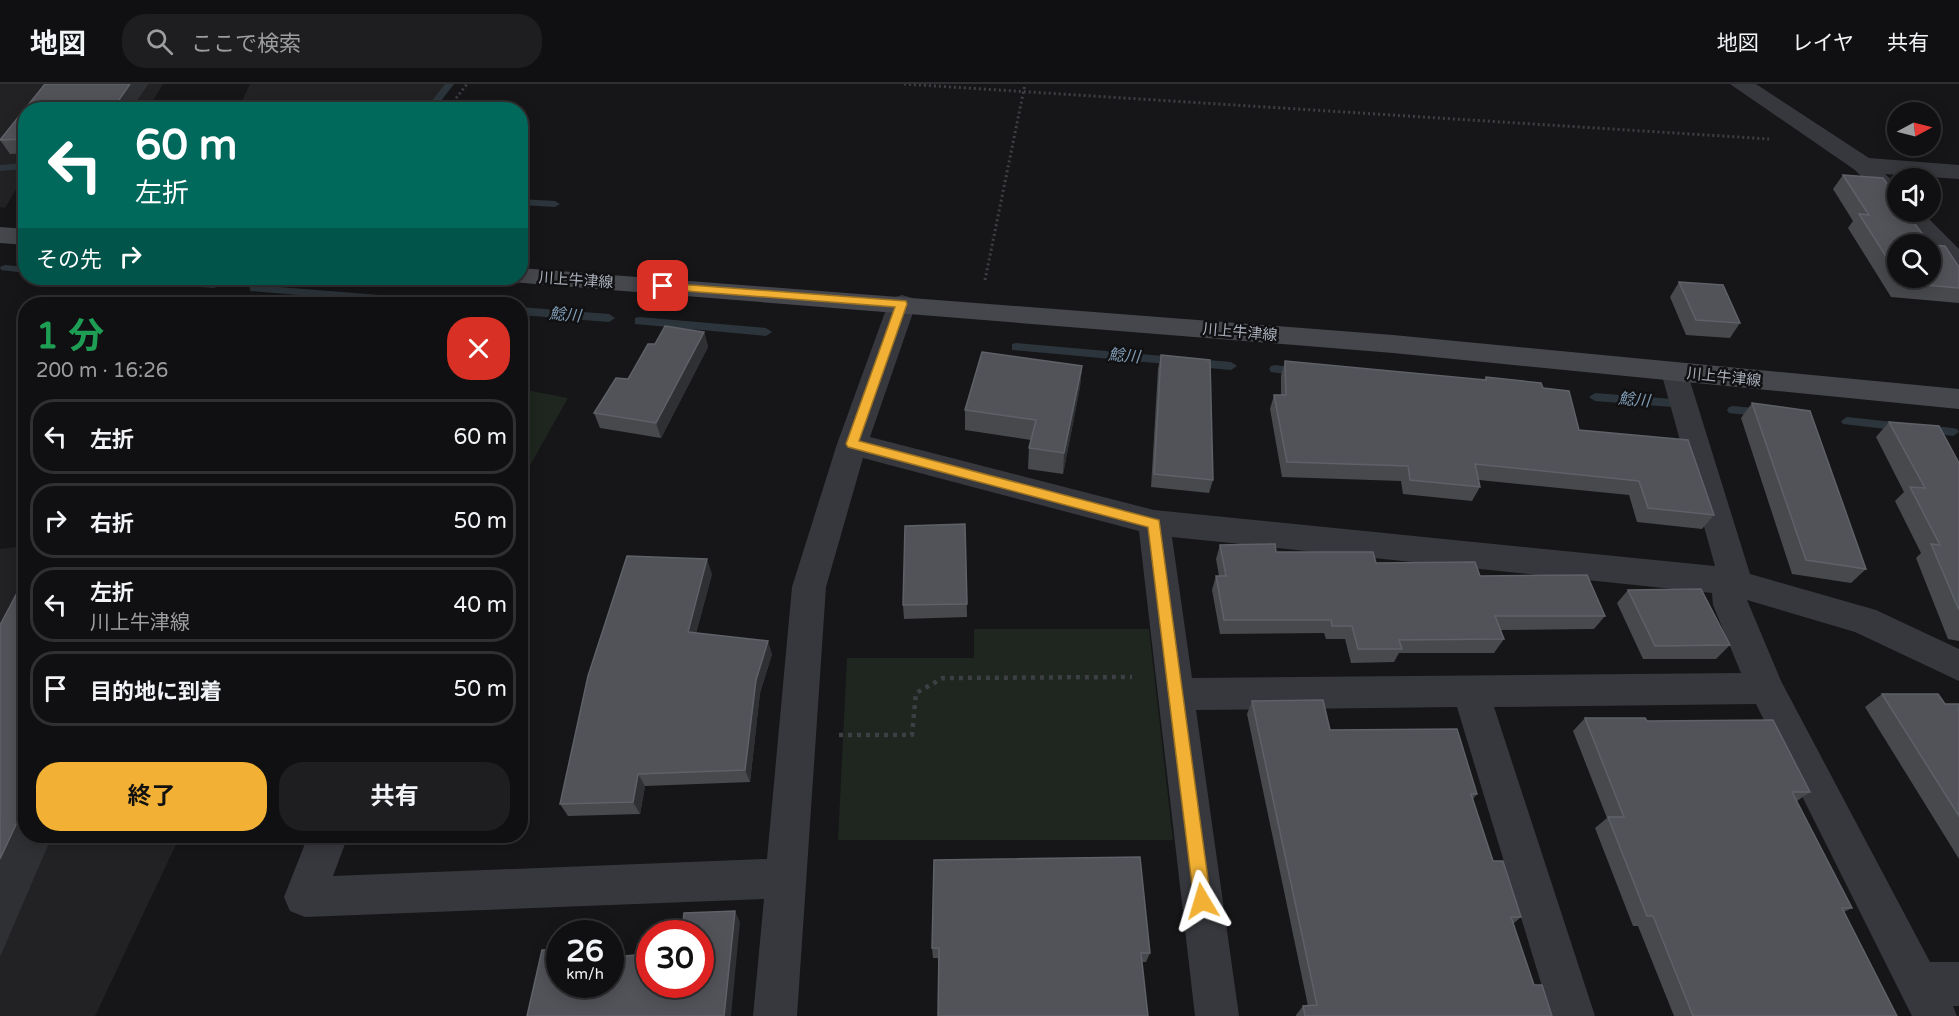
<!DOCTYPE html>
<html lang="ja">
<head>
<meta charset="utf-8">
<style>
	body { margin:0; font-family:"Varela Round","Noto Sans JP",sans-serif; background:#1e1e20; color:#f1f3f6; height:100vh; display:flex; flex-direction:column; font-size:22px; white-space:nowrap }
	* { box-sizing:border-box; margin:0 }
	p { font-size:20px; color:#9c9d9f }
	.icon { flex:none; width:33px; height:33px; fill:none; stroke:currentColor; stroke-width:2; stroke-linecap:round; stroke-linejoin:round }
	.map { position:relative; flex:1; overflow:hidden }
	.sheet { position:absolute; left:18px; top:213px; width:510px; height:546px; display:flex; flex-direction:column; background:#101012; border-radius:24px; box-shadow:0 3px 15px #0003,0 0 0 2px #303032 }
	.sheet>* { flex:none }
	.banner { position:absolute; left:18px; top:18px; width:510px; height:183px; border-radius:24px; box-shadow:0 3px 15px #0003,0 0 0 2px #303032; background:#00695c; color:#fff; overflow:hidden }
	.needle { width:39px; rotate:83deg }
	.tools { position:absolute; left:1887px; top:18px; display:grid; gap:12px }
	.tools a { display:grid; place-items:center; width:54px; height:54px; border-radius:50%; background:#101012; box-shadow:0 3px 15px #0003,0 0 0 2px #303032; font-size:30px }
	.speed { position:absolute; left:546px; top:836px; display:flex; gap:12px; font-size:30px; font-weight:700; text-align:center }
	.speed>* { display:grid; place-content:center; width:78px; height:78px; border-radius:50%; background:#101012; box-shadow:0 3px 15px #0003,0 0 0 2px #303032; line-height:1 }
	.speed small { font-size:15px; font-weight:400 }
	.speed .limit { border:9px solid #d22; background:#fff; color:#111 }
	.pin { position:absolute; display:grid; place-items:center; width:51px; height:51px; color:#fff; margin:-26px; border-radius:12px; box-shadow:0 3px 9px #0006 }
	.me { position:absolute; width:66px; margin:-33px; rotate:353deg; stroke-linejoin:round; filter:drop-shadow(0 0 4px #0008) }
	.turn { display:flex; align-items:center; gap:21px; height:126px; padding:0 18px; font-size:27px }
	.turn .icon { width:78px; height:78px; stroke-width:2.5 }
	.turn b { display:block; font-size:42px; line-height:51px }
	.then { display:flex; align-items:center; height:57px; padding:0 18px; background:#0003; gap:12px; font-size:22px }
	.round { display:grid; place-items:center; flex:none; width:63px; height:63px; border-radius:24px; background:#1e1e20 }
	.summary { display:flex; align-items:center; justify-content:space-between; height:102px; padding:0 18px }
	h1 { font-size:36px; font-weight:700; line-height:45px; color:#1e9e55 }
	.cta { display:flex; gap:12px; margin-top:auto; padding:12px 18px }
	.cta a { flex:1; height:69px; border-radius:24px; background:#f2b134; color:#111; font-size:24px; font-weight:700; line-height:69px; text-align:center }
	.cta a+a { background:#1e1e20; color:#f1f3f6 }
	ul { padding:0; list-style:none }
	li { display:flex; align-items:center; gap:18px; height:75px; margin:0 12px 9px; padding:0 6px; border:3px solid #303032; border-radius:24px }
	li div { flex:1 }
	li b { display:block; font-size:22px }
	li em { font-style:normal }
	header { display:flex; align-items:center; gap:36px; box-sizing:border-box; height:84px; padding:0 30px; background:#101012; border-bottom:2px solid #303032 }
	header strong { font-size:28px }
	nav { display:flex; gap:33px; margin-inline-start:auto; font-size:21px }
	.search { width:420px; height:54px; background:#1e1e20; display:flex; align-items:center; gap:15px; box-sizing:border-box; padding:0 21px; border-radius:24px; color:#9c9d9f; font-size:22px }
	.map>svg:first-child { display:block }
	.built { fill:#222225 }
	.green { fill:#1e261f }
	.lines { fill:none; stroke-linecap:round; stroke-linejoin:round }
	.stream { fill:#2c353c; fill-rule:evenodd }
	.path-far1 { stroke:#3d3f44; stroke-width:3; stroke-dasharray:2 3; stroke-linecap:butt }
	.path { stroke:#3d3f44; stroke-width:4.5; stroke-dasharray:4 5; stroke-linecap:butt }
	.minor { fill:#37383d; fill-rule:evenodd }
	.secondary { fill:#45474d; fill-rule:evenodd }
	.wall { fill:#47494d }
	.shaded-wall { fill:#2f3033 }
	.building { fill:#525359; stroke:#5f6168; stroke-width:1.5 }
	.route { fill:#f2b134; stroke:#9d7322; stroke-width:1.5 }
	.labels { text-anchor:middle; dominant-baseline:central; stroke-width:5; stroke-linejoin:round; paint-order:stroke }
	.street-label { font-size:15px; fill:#a8adb8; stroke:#111113 }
	.water-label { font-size:16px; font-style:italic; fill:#7f9bb3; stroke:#111113 }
</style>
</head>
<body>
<header>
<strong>地図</strong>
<div class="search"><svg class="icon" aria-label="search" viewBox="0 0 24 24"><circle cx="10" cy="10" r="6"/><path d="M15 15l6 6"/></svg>ここで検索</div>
<nav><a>地図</a><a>レイヤ</a><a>共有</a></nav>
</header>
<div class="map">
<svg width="1959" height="932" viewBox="0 0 1959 932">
	<rect width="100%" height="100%" fill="#161618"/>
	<g class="built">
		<path d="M 0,0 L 163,0 L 148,25 L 26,26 L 25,91 L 5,124 L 0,123 Z"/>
		<path d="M 250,0 L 447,0 L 425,25 L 238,25 Z"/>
		<path d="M 25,462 L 26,752 L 180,752 L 95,932 L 0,932 L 0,465 Z"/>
	</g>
	<g class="green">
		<path d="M 521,305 L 568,314 L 528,385 L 521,383 Z"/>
		<path d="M 974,545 L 1149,545 L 1173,756 L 838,756 L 847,574 L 974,574 Z"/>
	</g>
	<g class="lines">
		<g class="stream">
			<path d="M 445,0 L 454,0 L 434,26 L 425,26 Z"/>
			<path d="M 26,79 L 26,85 L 0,87 L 0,81 Z"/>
			<path d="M 520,115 L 555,117 L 560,120 L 555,123 L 520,121 Z"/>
			<path d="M 5,181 L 26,183 L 26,189 L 1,186 L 0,183 Z"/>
			<path d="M 138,194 L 214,198 L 219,201 L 214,204 L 142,198 L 138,197 Z"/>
			<path d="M 254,201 L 441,216 L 447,220 L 403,220 L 250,207 L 250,203 Z"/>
			<path d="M 520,223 L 609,230 L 615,234 L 609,238 L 520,231 Z"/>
			<path d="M 639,233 L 766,244 L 772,248 L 766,252 L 635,240 L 635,234 Z"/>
			<path d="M 1016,259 L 1231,278 L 1237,282 L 1231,286 L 1012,266 L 1012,260 Z"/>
			<path d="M 1275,281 L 1299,284 L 1305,288 L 1299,292 L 1271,288 L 1269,285 L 1271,282 Z"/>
			<path d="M 1595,309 L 1672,315 L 1678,319 L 1672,323 L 1595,317 L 1589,313 Z"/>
			<path d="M 1733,322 L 1764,325 L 1770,329 L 1764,333 L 1729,329 L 1727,326 L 1729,323 Z"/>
			<path d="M 1847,333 L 1903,339 L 1909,343 L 1903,347 L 1843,340 L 1841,337 Z"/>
			<path d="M 1925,341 L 1953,344 L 1957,345 L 1959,348 L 1953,352 L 1921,348 L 1919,345 Z"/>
		</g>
		<g class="path-far1">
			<path d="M 904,0 L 1769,55"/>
			<path d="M 447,26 L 467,0"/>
			<path d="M 985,196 L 1025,0"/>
		</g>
		<path class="path" d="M 839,651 L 912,651 L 916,609 L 943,594 L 1132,593"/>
		<g class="minor">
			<path d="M 1730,0 L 1756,0 L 1869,74 L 1959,81 L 1959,95 L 1885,90 L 1898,102 L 1898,124 L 1889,122 L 1855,86 Z"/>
			<path d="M 1898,125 L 1898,128 L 1922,128 L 1959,165 L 1959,188 L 1950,186 L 1930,166 L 1930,160 L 1925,160 L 1896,128 Z"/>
			<path d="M 902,211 L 912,214 L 916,220 L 870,353 L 1154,426 L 1715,482 L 1661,288 L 1665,281 L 1675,278 L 1685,281 L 1750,490 L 1876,526 L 1959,565 L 1959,597 L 1855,548 L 1747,516 L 1781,597 L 1930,878 L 1959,878 L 1959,922 L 1953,922 L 1957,932 L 1912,932 L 1756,620 L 1494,623 L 1595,932 L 1551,932 L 1457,623 L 1196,626 L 1239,932 L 1195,932 L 1139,447 L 863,374 L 826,503 L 797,932 L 753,932 L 764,815 L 305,833 L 290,827 L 284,813 L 308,752 L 348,752 L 333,792 L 767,775 L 792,503 L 837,360 L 888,220 L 892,214 ZM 1172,453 L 1712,509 L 1713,521 L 1741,589 L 1192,594 Z"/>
		</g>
		<g class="secondary">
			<path d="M 0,143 L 26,145 L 26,161 L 0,159 Z"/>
			<path d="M 520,184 L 1393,251 L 1959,305 L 1959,325 L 1393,269 L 511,198 L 508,194 L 520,194 Z"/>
		</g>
	</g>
	<g class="wall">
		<path d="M 45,0 L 148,0 L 130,26 L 26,26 L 26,69 L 10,70 L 0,56 Z"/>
		<path d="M 1843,91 L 1898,160 L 1898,194 L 1930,194 L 1959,183 L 1959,219 L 1891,213 L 1848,144 L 1853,137 L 1833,105 Z"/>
		<path d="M 1679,198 L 1740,239 L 1730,254 L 1686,251 L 1670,213 Z"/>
		<path d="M 704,248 L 708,263 L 661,354 L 600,344 L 594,329 L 628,295 L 655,260 Z"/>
		<path d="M 1161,271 L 1213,396 L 1209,409 L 1151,403 L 1158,285 Z"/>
		<path d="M 1285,277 L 1484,296 L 1486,293 L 1543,304 L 1579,346 L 1714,431 L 1702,445 L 1637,438 L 1629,411 L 1479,396 L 1480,403 L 1472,417 L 1403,410 L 1401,397 L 1282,393 L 1270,325 L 1274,311 L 1281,311 L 1281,292 Z"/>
		<path d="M 1082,282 L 1080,303 L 1063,390 L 1028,385 L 1029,364 L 1031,356 L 965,346 L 965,326 Z"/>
		<path d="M 1752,319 L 1866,485 L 1851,499 L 1792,490 L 1741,334 Z"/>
		<path d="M 1889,338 L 1959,379 L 1959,557 L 1948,555 L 1916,474 L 1921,469 L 1895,417 L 1904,408 L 1876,353 Z"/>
		<path d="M 965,440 L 967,533 L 904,535 L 903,521 Z"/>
		<path d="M 1220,461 L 1276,468 L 1376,479 L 1480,492 L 1605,532 L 1594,545 L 1500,546 L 1504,555 L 1494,569 L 1399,569 L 1394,578 L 1351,579 L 1345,555 L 1326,555 L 1324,549 L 1220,550 L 1212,506 L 1216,492 L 1219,492 L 1216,475 Z"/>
		<path d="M 712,490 L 696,549 L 772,570 L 760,609 L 750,698 L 645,702 L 640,730 L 568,732 L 560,720 Z"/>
		<path d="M 1628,506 L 1730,561 L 1716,575 L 1643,575 L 1617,519 Z"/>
		<path d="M 1882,610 L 1945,620 L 1959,620 L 1959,775 L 1865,623 Z"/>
		<path d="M 1252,617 L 1330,646 L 1477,710 L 1473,715 L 1493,777 L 1521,833 L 1513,840 L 1534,901 L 1552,932 L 1296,932 L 1296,931 L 1303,922 L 1308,922 L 1247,630 Z"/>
		<path d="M 1585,634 L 1647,637 L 1810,708 L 1797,717 L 1852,824 L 1844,828 L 1897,932 L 1674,932 L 1638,842 L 1633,842 L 1595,744 L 1607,734 L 1573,647 Z"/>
		<path d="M 932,864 L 1150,869 L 1146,878 L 1142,878 L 933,874 Z"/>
	</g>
	<g class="shaded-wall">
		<path d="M 130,0 L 148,0 L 130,26 L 112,26 Z"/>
		<path d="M 704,248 L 708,263 L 661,354 L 656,339 Z"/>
		<path d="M 1082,282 L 1080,303 L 1063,390 L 1064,369 Z"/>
		<path d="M 707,475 L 712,490 L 693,561 L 688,548 Z"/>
		<path d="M 768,557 L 772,570 L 760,609 L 750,698 L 745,686 L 756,596 Z"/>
		<path d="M 638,690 L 645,702 L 640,730 L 633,718 Z"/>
		<path d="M 26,719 L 26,752 L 52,752 L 0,873 L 0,775 Z"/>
		<path d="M 735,827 L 740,838 L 731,932 L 724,932 Z"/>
	</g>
	<g class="building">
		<path d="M 45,0 L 130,0 L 112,26 L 26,26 L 26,55 L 0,56 Z"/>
		<path d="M 1843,91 L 1883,94 L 1898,115 L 1898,128 L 1906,128 L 1930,160 L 1898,160 L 1898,191 L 1859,130 L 1869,131 Z"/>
		<path d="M 1930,161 L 1945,162 L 1959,183 L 1959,204 L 1903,199 L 1899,194 L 1930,194 Z"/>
		<path d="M 1679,198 L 1723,201 L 1740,239 L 1696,236 Z"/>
		<path d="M 665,242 L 704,248 L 656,339 L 594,329 L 616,294 L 628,295 L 648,260 L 655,260 Z"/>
		<path d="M 982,268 L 1082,282 L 1064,369 L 1029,364 L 1036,336 L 965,326 Z"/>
		<path d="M 1161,271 L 1210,276 L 1213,396 L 1154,390 Z"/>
		<path d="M 1285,277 L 1486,296 L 1486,293 L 1541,299 L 1543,304 L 1569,307 L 1579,346 L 1688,356 L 1714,431 L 1648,424 L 1639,397 L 1475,380 L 1480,403 L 1410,396 L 1408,382 L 1287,378 L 1274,311 L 1286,311 Z"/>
		<path d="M 1752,319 L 1810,327 L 1866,485 L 1806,476 Z"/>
		<path d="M 1889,338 L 1939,342 L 1959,379 L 1959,526 L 1931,460 L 1940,461 L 1910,403 L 1925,404 Z"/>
		<path d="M 965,440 L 967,520 L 903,521 L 905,442 Z"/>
		<path d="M 1275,460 L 1276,468 L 1373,468 L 1376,479 L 1475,478 L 1480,492 L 1587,491 L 1605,532 L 1495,532 L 1504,555 L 1399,556 L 1402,565 L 1358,565 L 1352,542 L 1332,542 L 1331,536 L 1224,536 L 1216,492 L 1226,492 L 1220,461 Z"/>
		<path d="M 627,472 L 707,475 L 688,548 L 768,557 L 756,596 L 745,686 L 638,690 L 633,718 L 560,720 L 588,592 Z"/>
		<path d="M 26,492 L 26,719 L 0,775 L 0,541 Z"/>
		<path d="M 1701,505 L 1730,561 L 1655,562 L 1628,506 Z"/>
		<path d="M 1882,610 L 1938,610 L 1945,620 L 1959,620 L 1959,732 Z"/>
		<path d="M 1323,616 L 1330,646 L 1457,645 L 1477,710 L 1471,710 L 1493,777 L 1503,777 L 1521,833 L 1511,833 L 1534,901 L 1542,901 L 1552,932 L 1305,932 L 1303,922 L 1317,921 L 1252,617 Z"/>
		<path d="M 1585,634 L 1645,634 L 1647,637 L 1773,636 L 1810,708 L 1792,708 L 1852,824 L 1842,824 L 1897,932 L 1693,932 L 1653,832 L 1647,832 L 1608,733 L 1624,733 Z"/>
		<path d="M 1140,773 L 1150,869 L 1141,869 L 1148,932 L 938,932 L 939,864 L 932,864 L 934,776 Z"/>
		<path d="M 735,827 L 724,932 L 527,932 L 542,866 L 560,866 L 560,900 L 610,900 L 610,873 L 650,870 L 650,900 L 700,900 L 700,849 L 682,849 L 684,829 Z"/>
	</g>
	<path class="route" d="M 663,199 L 906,217 L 907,220 L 859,357 L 1159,436 L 1211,817 L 1208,823 L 1202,825 L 1196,823 L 1194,817 L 1148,443 L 848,363 L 846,360 L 895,223 L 660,205 L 658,202 Z"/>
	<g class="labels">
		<g class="street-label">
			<text transform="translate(576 196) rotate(4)">川上牛津線</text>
			<text transform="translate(1240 248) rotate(5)">川上牛津線</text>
			<text transform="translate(1724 293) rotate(6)">川上牛津線</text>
		</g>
		<g class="water-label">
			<text transform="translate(565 231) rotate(5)">鯰川</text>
			<text transform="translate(1124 272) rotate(5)">鯰川</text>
			<text transform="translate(1634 316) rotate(5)">鯰川</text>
		</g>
	</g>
</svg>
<div class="tools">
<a><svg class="needle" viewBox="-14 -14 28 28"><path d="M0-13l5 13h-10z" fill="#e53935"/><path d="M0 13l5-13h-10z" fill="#9c9d9f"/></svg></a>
<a><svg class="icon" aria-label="sound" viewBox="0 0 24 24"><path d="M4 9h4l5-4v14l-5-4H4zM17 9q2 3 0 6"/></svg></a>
<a><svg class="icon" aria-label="search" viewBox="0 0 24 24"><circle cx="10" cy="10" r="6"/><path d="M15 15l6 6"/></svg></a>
</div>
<div class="speed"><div>26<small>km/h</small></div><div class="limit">30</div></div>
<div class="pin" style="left:663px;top:202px;background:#d93025"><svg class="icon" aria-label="arrive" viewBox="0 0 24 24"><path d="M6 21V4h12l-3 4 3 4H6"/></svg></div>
<svg class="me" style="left:1202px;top:817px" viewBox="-20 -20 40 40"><path d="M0-17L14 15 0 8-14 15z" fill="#f2b134" stroke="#fff" stroke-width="4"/></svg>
<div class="banner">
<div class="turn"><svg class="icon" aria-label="left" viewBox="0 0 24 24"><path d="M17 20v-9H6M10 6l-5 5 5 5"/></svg><div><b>60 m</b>左折</div></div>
<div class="then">その先<svg class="icon" aria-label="right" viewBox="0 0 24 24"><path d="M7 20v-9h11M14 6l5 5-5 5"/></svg></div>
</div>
<section class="sheet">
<div class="summary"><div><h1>1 分</h1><p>200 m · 16:26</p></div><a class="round" style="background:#d93025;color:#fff"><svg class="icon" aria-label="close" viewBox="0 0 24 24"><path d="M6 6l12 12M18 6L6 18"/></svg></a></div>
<ul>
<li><svg class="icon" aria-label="left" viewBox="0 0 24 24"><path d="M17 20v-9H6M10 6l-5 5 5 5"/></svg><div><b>左折</b></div><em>60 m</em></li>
<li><svg class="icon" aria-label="right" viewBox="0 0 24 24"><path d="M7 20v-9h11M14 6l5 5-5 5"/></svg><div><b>右折</b></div><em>50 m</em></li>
<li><svg class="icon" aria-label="left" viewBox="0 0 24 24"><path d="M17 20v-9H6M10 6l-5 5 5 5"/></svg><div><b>左折</b><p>川上牛津線</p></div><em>40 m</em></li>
<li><svg class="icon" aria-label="arrive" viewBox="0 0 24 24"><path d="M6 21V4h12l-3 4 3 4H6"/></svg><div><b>目的地に到着</b></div><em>50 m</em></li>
</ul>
<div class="cta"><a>終了</a><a>共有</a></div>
</section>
</div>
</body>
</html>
